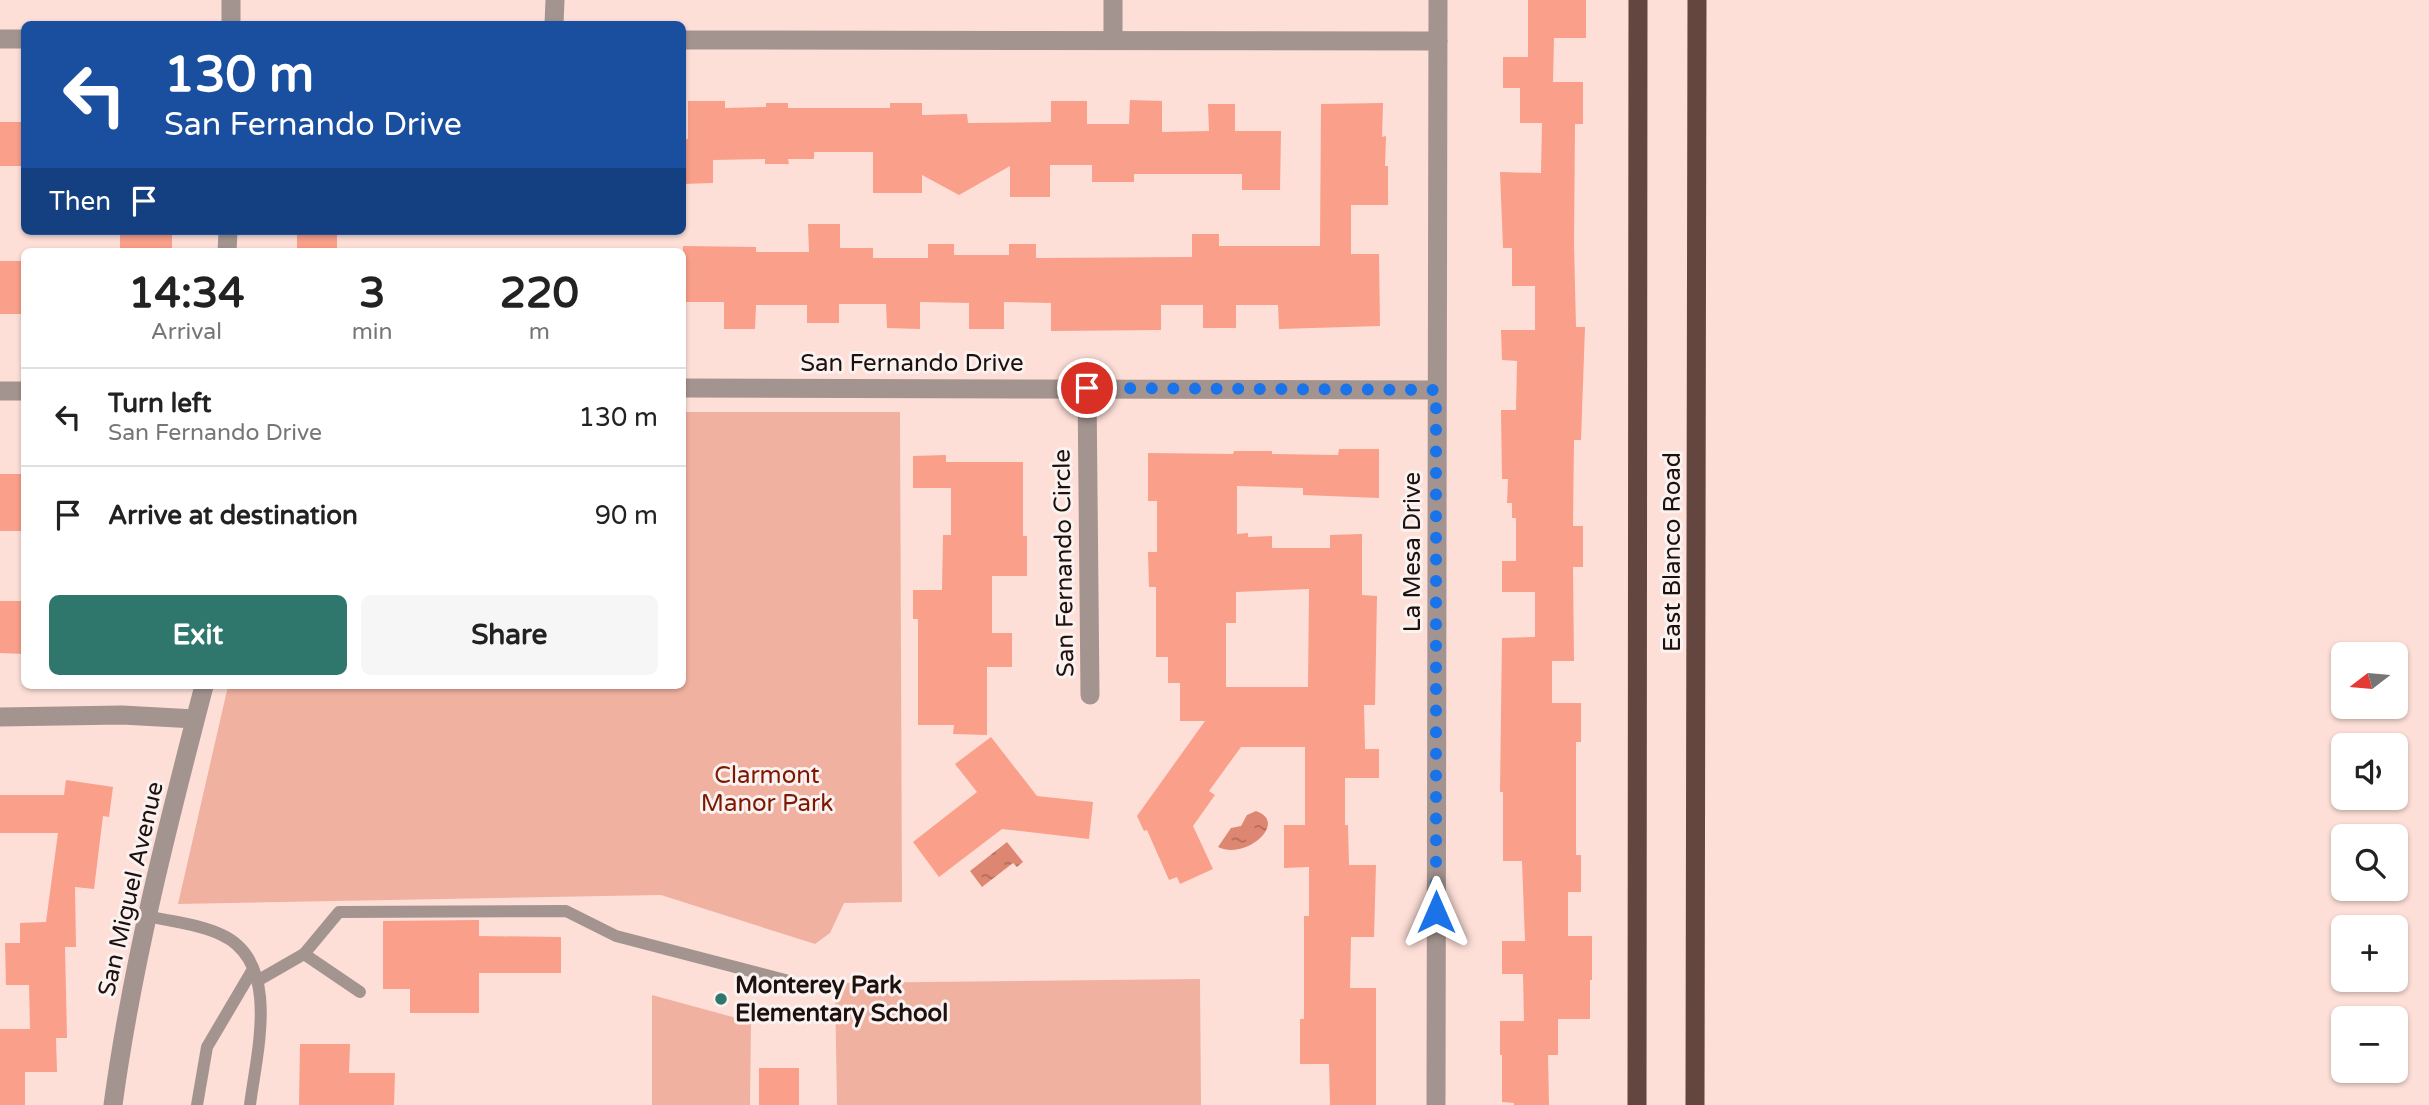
<!DOCTYPE html>
<html lang="en">
<head>
<meta charset="utf-8">
<style>
	body { margin:0; font-family:"Varela Round",sans-serif; background:#f6f6f6; color:#222; height:100vh; display:flex; flex-direction:column; font-size:26px; white-space:nowrap }
	* { box-sizing:border-box; margin:0 }
	p { font-size:23px; color:#767676 }
	.icon { flex:none; width:38px; height:38px; fill:none; stroke:currentColor; stroke-width:2; stroke-linecap:round; stroke-linejoin:round }
	.map { position:relative; flex:1; overflow:hidden }
	.side { position:absolute; left:21px; top:248px; width:665px; height:441px; display:flex; flex-direction:column; background:#fff; border-radius:10px; box-shadow:0 2px 5px #0004 }
	.side>* { flex:none }
	.guide { position:absolute; left:21px; top:21px; width:665px; height:214px; border-radius:10px; box-shadow:0 2px 5px #0004; background:#1a4fa0; color:#fff; overflow:hidden }
	.needle { width:46px; rotate:254deg }
	.buttons { position:absolute; left:2331px; top:642px; display:grid; gap:14px }
	.buttons a { display:grid; place-items:center; width:77px; height:77px; border-radius:10px; background:#fff; box-shadow:0 2px 5px #0004; font-size:35px }
	.pin { position:absolute; display:grid; place-items:center; width:60px; height:60px; color:#fff; margin:-30px; border:4px solid #fff; border-radius:50%; box-shadow:0 2px 7px #0007 }
	.me { position:absolute; width:77px; margin:-38px; rotate:0deg; stroke-linejoin:round; filter:drop-shadow(0 0 5px #0008) }
	.turn { display:flex; align-items:center; gap:24px; height:147px; padding:0 28px; font-size:32px }
	.turn .icon { width:91px; height:91px; stroke-width:2.5 }
	.turn b { display:block; font-size:49px; line-height:60px }
	.then { display:flex; align-items:center; height:66px; padding:0 28px; background:#0003; gap:14px; font-size:26px }
	.eta { display:flex; justify-content:space-evenly; align-items:center; height:119px; text-align:center }
	.eta b { font-size:42px; font-weight:800; line-height:49px }
	.primary-button { display:flex; gap:14px; margin-top:auto; padding:14px 28px }
	.primary-button a { flex:1; height:80px; border-radius:10px; background:#2f766d; color:#fff; font-size:28px; font-weight:800; line-height:80px; text-align:center }
	.primary-button a+a { background:#f6f6f6; color:#222 }
	ul { padding:0; list-style:none }
	li { display:flex; align-items:center; gap:21px; height:98px; padding:0 28px; border-top:2px solid #e0e0e0 }
	li div { flex:1 }
	li b { display:block; font-size:26px }
	li em { font-style:normal }
	.map>svg:first-child { display:block }
	.park { fill:#f1b1a1 }
	.water { fill:url(#water-ripples) }
	.building { fill:#f99f8a; fill-rule:evenodd }
	.lines { fill:none; stroke-linecap:round; stroke-linejoin:round }
	.service { stroke:#a49490; stroke-width:12 }
	.minor { stroke:#a49490; stroke-width:19 }
	.tertiary { stroke:#a49490; stroke-width:19 }
	.trunk { stroke:#62463f; stroke-width:19 }
	.route { stroke:#1a73e8; stroke-width:12; stroke-dasharray:0 21.6 }
	.poi-dot { fill:#2f766d; stroke:#faf2f0; stroke-width:2.5 }
	.labels { text-anchor:middle; dominant-baseline:central; stroke-width:6; stroke-linejoin:round; paint-order:stroke }
	.street-label { font-size:24px; fill:#1d100d; stroke:#faf2f0 }
	.park-label { font-size:24px; fill:#7e1700; stroke:#faf2f0 }
	.poi-label { font-size:24px; font-weight:bold; fill:#1d100d; stroke:#faf2f0; text-anchor:start }
</style>
</head>
<body>
<div class="map">
<svg width="2429" height="1105" viewBox="0 0 2429 1105">
	<defs>
		<pattern id="water-ripples" width="26" height="14" patternUnits="userSpaceOnUse" patternTransform="scale(1.75)"><rect width="26" height="14" fill="#dd8672"/><path d="M2 4q2-2 4 0t4 0M15 11q2-2 4 0t4 0" fill="none" stroke="#b36c5c"/></pattern>
	</defs>
	<rect width="100%" height="100%" fill="#fddfd7"/>
	<g class="park">
		<path d="M 683,412 L 900,412 L 902,902 L 844,903 L 830,933 L 815,944 L 661,895 L 178,904 L 228,686 L 682,686 Z"/>
		<path d="M 1200,979 L 1201,1105 L 837,1105 L 835,983 Z"/>
		<path d="M 652,995 L 751,1022 L 750,1105 L 652,1105 Z"/>
	</g>
	<g class="water">
		<path d="M 1256,811 C 1289,822 1246,861 1218,847 L 1231,828 L 1241,826 L 1247,815 Z"/>
		<path d="M 1007,842 L 1023,862 L 1017,867 L 1013,863 L 982,887 L 970,871 Z"/>
	</g>
	<g class="building">
		<path d="M 1528,0 L 1586,0 L 1586,38 L 1554,38 L 1553,82 L 1583,82 L 1583,124 L 1575,124 L 1574,244 L 1576,327 L 1585,327 L 1581,440 L 1574,440 L 1573,526 L 1583,526 L 1583,567 L 1573,567 L 1574,661 L 1552,661 L 1552,703 L 1581,703 L 1581,742 L 1576,742 L 1576,855 L 1581,855 L 1581,892 L 1568,892 L 1568,936 L 1592,936 L 1592,980 L 1590,980 L 1590,1019 L 1558,1019 L 1558,1055 L 1548,1055 L 1549,1105 L 1514,1105 L 1514,1103 L 1502,1102 L 1502,1055 L 1500,1055 L 1500,1021 L 1524,1021 L 1523,974 L 1502,974 L 1502,941 L 1525,941 L 1522,861 L 1503,861 L 1503,792 L 1500,792 L 1502,638 L 1535,637 L 1535,592 L 1502,592 L 1502,561 L 1516,561 L 1516,518 L 1512,518 L 1512,503 L 1507,503 L 1508,479 L 1502,479 L 1501,410 L 1516,410 L 1517,361 L 1502,360 L 1501,330 L 1535,330 L 1535,286 L 1512,286 L 1512,248 L 1503,248 L 1500,172 L 1541,173 L 1542,123 L 1520,123 L 1520,88 L 1503,88 L 1503,57 L 1528,57 Z"/>
		<path d="M 1130,100 L 1162,101 L 1162,132 L 1209,131 L 1208,104 L 1235,104 L 1235,131 L 1281,131 L 1280,190 L 1242,190 L 1242,174 L 1134,174 L 1134,182 L 1092,182 L 1092,165 L 1050,165 L 1050,197 L 1010,197 L 1010,166 L 959,195 L 922,175 L 922,193 L 873,193 L 873,152 L 814,152 L 814,159 L 788,159 L 789,164 L 765,164 L 765,159 L 713,160 L 713,183 L 682,184 L 682,139 L 688,139 L 688,101 L 725,101 L 725,108 L 766,107 L 766,103 L 788,103 L 788,108 L 890,108 L 890,103 L 922,103 L 922,115 L 967,114 L 968,123 L 1051,122 L 1051,101 L 1087,101 L 1087,124 L 1129,124 Z"/>
		<path d="M 1383,103 L 1382,137 L 1386,136 L 1385,166 L 1388,166 L 1388,205 L 1351,205 L 1351,254 L 1379,254 L 1380,326 L 1279,329 L 1278,305 L 1236,305 L 1236,328 L 1203,328 L 1203,305 L 1161,305 L 1161,330 L 1051,331 L 1051,303 L 1004,302 L 1004,329 L 969,329 L 969,303 L 920,302 L 920,329 L 887,328 L 886,304 L 839,304 L 839,323 L 807,323 L 807,305 L 756,305 L 755,329 L 724,329 L 724,302 L 682,302 L 683,246 L 756,247 L 756,252 L 809,252 L 808,224 L 840,224 L 840,248 L 873,248 L 873,258 L 928,258 L 928,244 L 954,244 L 954,255 L 1009,255 L 1009,244 L 1036,244 L 1036,258 L 1192,257 L 1192,234 L 1219,234 L 1219,246 L 1320,246 L 1321,104 Z"/>
		<rect x="0" y="122" width="24" height="44"/>
		<rect x="120" y="231" width="52" height="21"/>
		<rect x="297" y="231" width="40" height="21"/>
		<rect x="0" y="261" width="24" height="53"/>
		<path d="M 1339,449 L 1379,449 L 1379,498 L 1303,495 L 1303,488 L 1237,486 L 1237,534 L 1248,533 L 1248,537 L 1272,536 L 1272,548 L 1330,548 L 1330,535 L 1362,534 L 1362,595 L 1377,596 L 1375,705 L 1364,705 L 1365,749 L 1379,749 L 1379,778 L 1345,778 L 1345,825 L 1348,825 L 1349,865 L 1376,865 L 1374,937 L 1351,937 L 1350,988 L 1376,988 L 1376,1105 L 1330,1105 L 1329,1064 L 1300,1064 L 1300,1019 L 1304,1019 L 1304,916 L 1309,916 L 1309,867 L 1284,868 L 1284,825 L 1305,825 L 1305,747 L 1241,747 L 1209,791 L 1215,795 L 1193,826 L 1213,869 L 1180,884 L 1177,877 L 1169,880 L 1147,830 L 1144,831 L 1137,816 L 1205,721 L 1180,721 L 1180,683 L 1168,683 L 1168,657 L 1156,657 L 1156,587 L 1149,587 L 1148,552 L 1157,552 L 1157,501 L 1148,501 L 1148,453 L 1233,454 L 1234,451 L 1272,451 L 1272,454 L 1338,455 ZM 1309,589 L 1308,687 L 1226,687 L 1226,623 L 1236,623 L 1236,592 Z"/>
		<path d="M 946,455 L 946,462 L 1023,462 L 1023,536 L 1027,536 L 1027,576 L 992,576 L 992,633 L 1012,633 L 1012,667 L 987,667 L 987,735 L 953,734 L 954,725 L 918,725 L 918,619 L 913,619 L 913,590 L 942,590 L 943,535 L 951,535 L 951,488 L 913,488 L 913,456 Z"/>
		<path d="M 0,474 L 22,474 L 23,531 L 0,531 Z"/>
		<path d="M 0,601 L 24,601 L 24,654 L 0,653 Z"/>
		<path d="M 991,737 L 1037,796 L 1093,802 L 1089,839 L 1002,829 L 939,877 L 913,842 L 977,792 L 955,764 Z"/>
		<path d="M 66,780 L 113,787 L 109,817 L 103,816 L 94,889 L 75,887 L 76,947 L 65,947 L 67,1038 L 56,1038 L 57,1072 L 25,1072 L 25,1105 L 0,1105 L 0,1029 L 30,1029 L 29,985 L 6,985 L 5,943 L 20,943 L 20,923 L 46,922 L 58,833 L 0,833 L 0,795 L 64,795 Z"/>
		<path d="M 479,920 L 479,936 L 561,937 L 561,973 L 479,973 L 479,1013 L 410,1013 L 410,989 L 383,989 L 383,921 Z"/>
		<path d="M 300,1044 L 350,1044 L 349,1073 L 395,1073 L 394,1105 L 299,1105 Z"/>
		<rect x="759" y="1068" width="40" height="37"/>
	</g>
	<g class="lines">
		<g class="service">
			<path d="M 148,916 C 172,922 199,924 222,935 C 282,963 256,1055 250,1105"/>
			<path d="M 304,954 L 360,992"/>
			<path d="M 257,981 L 304,954 L 339,912 L 566,911 L 616,936 L 789,981"/>
			<path d="M 197,1105 L 207,1047 L 253,969"/>
		</g>
		<g class="minor">
			<path d="M 554,24 L 555,0"/>
			<path d="M 0,39 L 24,39"/>
			<path d="M 1113,39 L 1113,0"/>
			<path d="M 682,40 L 1438,41"/>
			<path d="M 682,388 L 1436,390"/>
			<path d="M 1087,388 L 1090,695"/>
			<path d="M 0,391 L 24,391"/>
			<path d="M 0,717 L 122,715 L 195,719"/>
		</g>
		<g class="tertiary">
			<path d="M 231,24 L 231,0"/>
			<path d="M 227,252 L 228,231"/>
			<path d="M 113,1105 C 132,964 168,824 204,686"/>
			<path d="M 1436,1105 L 1438,0"/>
		</g>
		<g class="trunk">
			<path d="M 1637,1105 L 1638,0"/>
			<path d="M 1695,1105 L 1697,0"/>
		</g>
	</g>
	<g class="lines">
		<path class="route" d="M 1087,388 L 1436,390 L 1436,912"/>
	</g>
	<circle class="poi-dot" cx="721" cy="999" r="7"/>
	<g class="labels">
		<g class="street-label">
			<text x="912" y="363">San Fernando Drive</text>
			<text transform="translate(1412 552) rotate(-90)">La Mesa Drive</text>
			<text transform="translate(1672 552) rotate(-90)">East Blanco Road</text>
			<text transform="translate(1064 563) rotate(-91)">San Fernando Circle</text>
			<text transform="translate(131 889) rotate(-77)">San Miguel Avenue</text>
		</g>
		<g class="park-label">
			<text x="767" y="775">Clarmont<tspan x="767" dy="28">Manor Park</tspan></text>
		</g>
		<g class="poi-label">
			<text x="735" y="985">Monterey Park<tspan x="735" dy="28">Elementary School</tspan></text>
		</g>
	</g>
</svg>
<div class="buttons">
<a><svg class="needle" viewBox="-14 -14 28 28"><path d="M0-13l5 13h-10z" fill="#e53935"/><path d="M0 13l5-13h-10z" fill="#767676"/></svg></a>
<a><svg class="icon" aria-label="sound" viewBox="0 0 24 24"><path d="M4 9h4l5-4v14l-5-4H4zM17 9q2 3 0 6"/></svg></a>
<a><svg class="icon" aria-label="search" viewBox="0 0 24 24"><circle cx="10" cy="10" r="6"/><path d="M15 15l6 6"/></svg></a>
<a>+</a>
<a>−</a>
</div>
<div class="pin" style="left:1087px;top:388px;background:#d93025"><svg class="icon" aria-label="arrive" viewBox="0 0 24 24"><path d="M6 21V4h12l-3 4 3 4H6"/></svg></div>
<svg class="me" style="left:1436px;top:912px" viewBox="-20 -20 40 40"><path d="M0-17L14 15 0 8-14 15z" fill="#1a73e8" stroke="#fff" stroke-width="4"/></svg>
<div class="guide">
<div class="turn"><svg class="icon" aria-label="left" viewBox="0 0 24 24"><path d="M17 20v-9H6M10 6l-5 5 5 5"/></svg><div><b>130 m</b>San Fernando Drive</div></div>
<div class="then">Then<svg class="icon" aria-label="arrive" viewBox="0 0 24 24"><path d="M6 21V4h12l-3 4 3 4H6"/></svg></div>
</div>
<section class="side">
<div class="eta">
<div><b>14:34</b><p>Arrival</p></div>
<div><b>3</b><p>min</p></div>
<div><b>220</b><p>m</p></div>
</div>
<ul>
<li><svg class="icon" aria-label="left" viewBox="0 0 24 24"><path d="M17 20v-9H6M10 6l-5 5 5 5"/></svg><div><b>Turn left</b><p>San Fernando Drive</p></div><em>130 m</em></li>
<li><svg class="icon" aria-label="arrive" viewBox="0 0 24 24"><path d="M6 21V4h12l-3 4 3 4H6"/></svg><div><b>Arrive at destination</b></div><em>90 m</em></li>
</ul>
<div class="primary-button"><a>Exit</a><a>Share</a></div>
</section>
</div>
</body>
</html>
